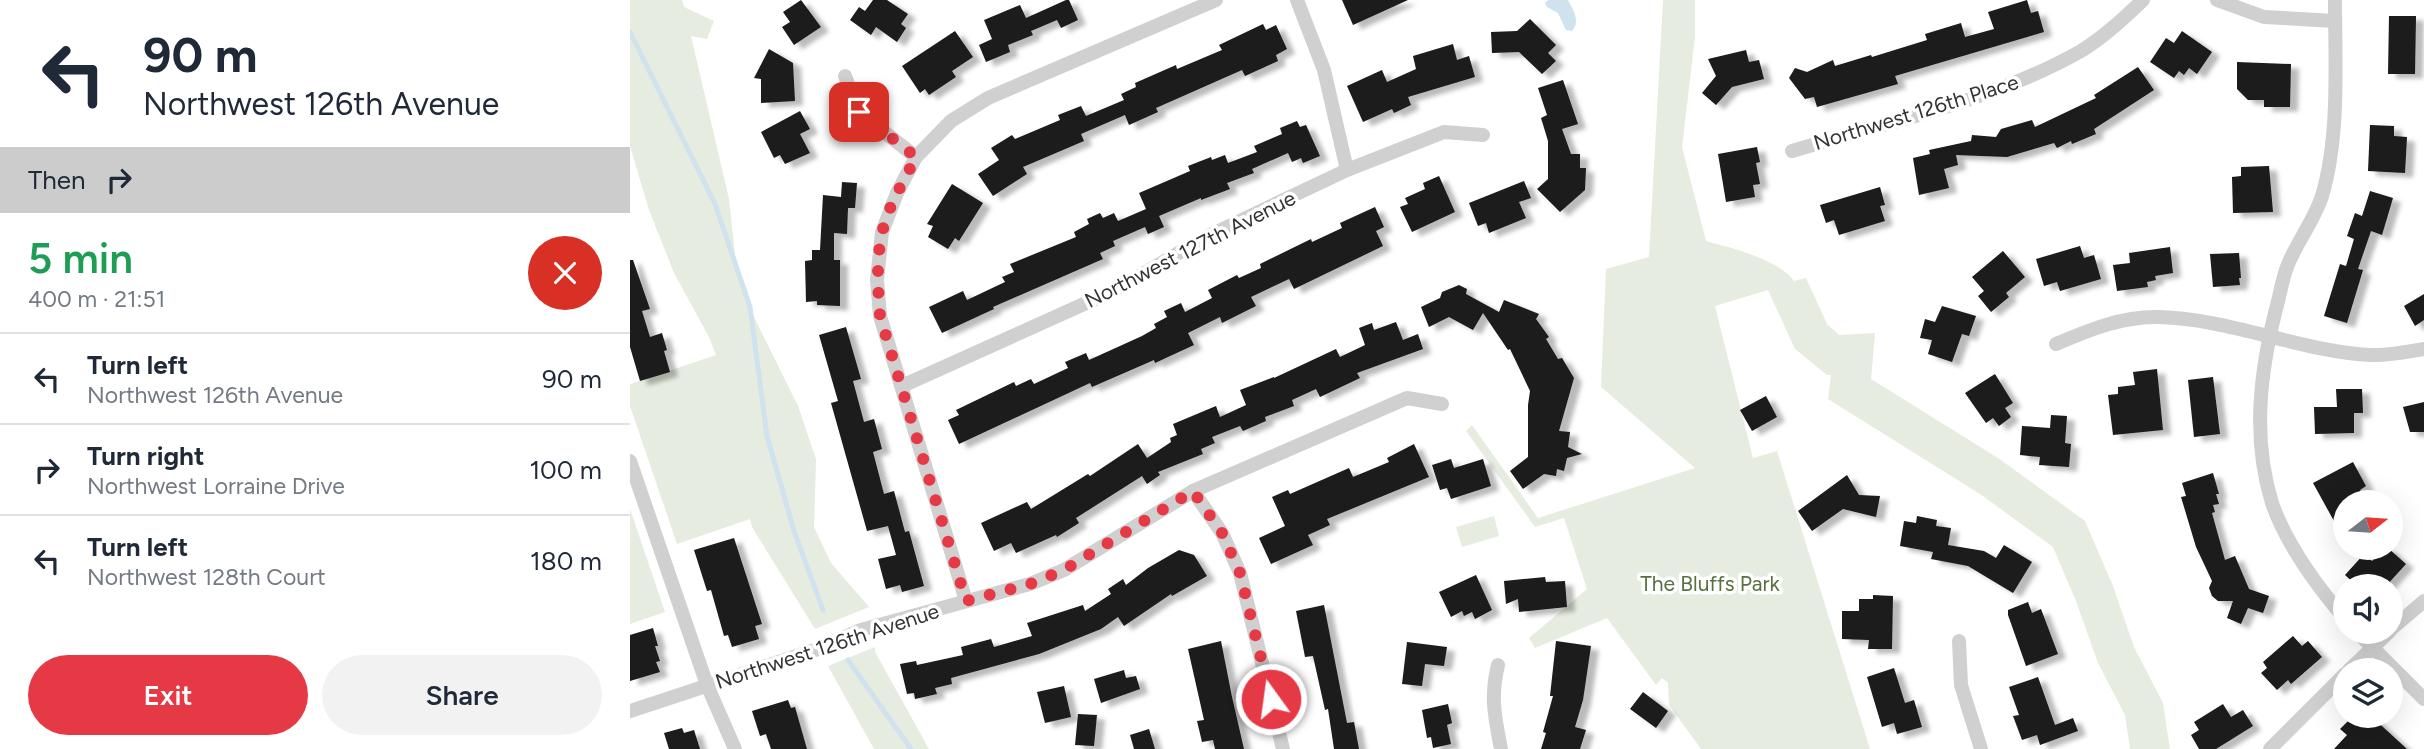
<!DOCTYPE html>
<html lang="en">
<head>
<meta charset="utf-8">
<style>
	body { margin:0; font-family:Figtree,sans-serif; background:#f2f2f3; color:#1f2937; height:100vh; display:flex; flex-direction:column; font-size:26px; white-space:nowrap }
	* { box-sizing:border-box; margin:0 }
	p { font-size:23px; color:#747a83 }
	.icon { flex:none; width:38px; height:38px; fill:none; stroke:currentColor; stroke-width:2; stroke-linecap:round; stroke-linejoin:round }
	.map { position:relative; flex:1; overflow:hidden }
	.details { display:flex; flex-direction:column; background:#fff; width:630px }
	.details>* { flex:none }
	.banner { background:#fff; color:#1f2937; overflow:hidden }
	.needle { width:46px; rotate:73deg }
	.buttons { position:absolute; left:1703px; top:490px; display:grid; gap:14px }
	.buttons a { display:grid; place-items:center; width:70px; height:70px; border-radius:50%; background:#fff; box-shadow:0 7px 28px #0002; font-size:35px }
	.pin { position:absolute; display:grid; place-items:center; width:60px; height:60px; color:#fff; margin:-30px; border-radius:14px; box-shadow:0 4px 10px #0006 }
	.me { position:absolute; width:77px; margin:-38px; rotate:346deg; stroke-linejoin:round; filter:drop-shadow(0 0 5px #0008) }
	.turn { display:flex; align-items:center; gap:24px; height:147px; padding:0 28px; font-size:32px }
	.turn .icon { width:91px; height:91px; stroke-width:2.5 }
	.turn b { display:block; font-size:49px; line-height:60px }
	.then { display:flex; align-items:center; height:66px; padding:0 28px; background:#0003; gap:14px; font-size:26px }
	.round { display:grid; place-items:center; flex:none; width:74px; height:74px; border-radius:37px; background:#f2f2f3 }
	.headline { display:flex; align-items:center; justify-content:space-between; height:119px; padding:0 28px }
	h1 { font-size:42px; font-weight:600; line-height:52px; color:#1e9e55 }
	.primary-button { display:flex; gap:14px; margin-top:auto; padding:14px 28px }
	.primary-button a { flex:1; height:80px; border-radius:42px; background:#e63946; color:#fff; font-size:28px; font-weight:600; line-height:80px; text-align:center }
	.primary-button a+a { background:#f2f2f3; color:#1f2937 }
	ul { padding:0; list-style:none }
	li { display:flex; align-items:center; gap:21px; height:91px; padding:0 28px; border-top:2px solid #e0e1e3 }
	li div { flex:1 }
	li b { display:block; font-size:26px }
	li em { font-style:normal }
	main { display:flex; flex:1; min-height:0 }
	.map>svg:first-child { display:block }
	.green { fill:#e6ecdf }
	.water { fill:#cfe2ee }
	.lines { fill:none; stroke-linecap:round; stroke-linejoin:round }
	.stream { stroke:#cfe2ee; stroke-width:5 }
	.building { fill:#1a1a1a; filter:url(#shadow) }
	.street { stroke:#d0d0d0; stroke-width:14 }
	.route { stroke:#e63946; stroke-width:12; stroke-dasharray:0 21.6 }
	.labels { text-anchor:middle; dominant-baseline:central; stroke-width:7; stroke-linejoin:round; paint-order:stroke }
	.street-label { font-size:21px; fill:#333; stroke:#fff }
	.park-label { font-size:21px; fill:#56703f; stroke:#fff }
</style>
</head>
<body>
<main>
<section class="details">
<div class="banner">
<div class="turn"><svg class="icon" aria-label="left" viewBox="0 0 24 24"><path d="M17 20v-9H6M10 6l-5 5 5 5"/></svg><div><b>90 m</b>Northwest 126th Avenue</div></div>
<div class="then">Then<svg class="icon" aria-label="right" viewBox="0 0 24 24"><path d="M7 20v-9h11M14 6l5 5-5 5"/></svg></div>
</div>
<div class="headline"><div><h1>5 min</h1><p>400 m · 21:51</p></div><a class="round" style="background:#d93025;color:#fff"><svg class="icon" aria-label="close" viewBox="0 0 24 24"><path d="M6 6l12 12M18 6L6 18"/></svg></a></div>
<ul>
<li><svg class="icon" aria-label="left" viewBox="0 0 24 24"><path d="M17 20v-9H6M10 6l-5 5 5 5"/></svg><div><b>Turn left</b><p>Northwest 126th Avenue</p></div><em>90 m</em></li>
<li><svg class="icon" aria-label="right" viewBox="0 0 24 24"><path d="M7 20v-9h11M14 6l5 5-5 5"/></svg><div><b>Turn right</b><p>Northwest Lorraine Drive</p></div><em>100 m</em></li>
<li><svg class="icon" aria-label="left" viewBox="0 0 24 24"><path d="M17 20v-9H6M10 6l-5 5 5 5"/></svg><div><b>Turn left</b><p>Northwest 128th Court</p></div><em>180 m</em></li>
</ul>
<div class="primary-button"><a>Exit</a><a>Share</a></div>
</section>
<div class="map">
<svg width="1794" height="749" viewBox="0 0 1794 749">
	<defs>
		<filter id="shadow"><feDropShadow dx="8" dy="4.5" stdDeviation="2" flood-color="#0004"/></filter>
	</defs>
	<rect width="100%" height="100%" fill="#fff"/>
	<g class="green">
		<path d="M 0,0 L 52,0 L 54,7 L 84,21 L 77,39 L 61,36 L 99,199 L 106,264 L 123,315 L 168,406 L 186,459 L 184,527 L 201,563 L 239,607 L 185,629 L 122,527 L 120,519 L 47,544 L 0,406 L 0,384 L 86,355 L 79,337 L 44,273 L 19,210 L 0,146 Z"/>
		<path d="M 1033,0 L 1065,0 L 1065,37 L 1052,147 L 1076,241 C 1101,248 1148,259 1164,281 L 1176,278 L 1197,324 L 1209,335 L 1245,333 L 1241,379 L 1368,458 L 1455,521 L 1483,586 L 1504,647 L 1533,703 L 1540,749 L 1500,749 L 1495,715 L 1468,663 L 1446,601 L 1423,547 L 1350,494 L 1198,399 L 1201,375 L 1197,375 L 1165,349 L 1138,290 L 1085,306 L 1123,458 L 1147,451 L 1240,749 L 1071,749 L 1039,705 L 1038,683 L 1032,678 L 1026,685 L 977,618 L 905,648 L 899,638 L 957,589 L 934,518 L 905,527 L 836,431 L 842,425 L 908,518 L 1065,468 L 971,387 L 976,269 L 1019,257 Z"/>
		<path d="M 0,509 L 35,612 L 0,624 Z"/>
		<path d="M 864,516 L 869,536 L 832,547 L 826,527 Z"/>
		<path d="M 245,647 L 245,652 L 299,749 L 244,749 L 198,666 Z"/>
	</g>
	<path class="water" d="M 918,0 L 938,0 C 943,10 951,21 942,31 L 936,30 L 928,13 L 917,7 L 915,3 Z"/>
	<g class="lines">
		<g class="stream">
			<path d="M 0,32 L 85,204 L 120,307 L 137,436 L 164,531 L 193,610"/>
			<path d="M 218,660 L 281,749"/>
		</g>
	</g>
	<g class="building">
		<path d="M 171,0 L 191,27 L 164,45 L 152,27 L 160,22 L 153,12 Z"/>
		<path d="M 243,0 L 257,0 L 278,14 L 271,24 L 276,28 L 267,42 L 246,27 L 241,35 L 220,20 L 229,7 L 235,11 Z"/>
		<path d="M 436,0 L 439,0 L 448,20 L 431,28 L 427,20 L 401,31 L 403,35 L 378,45 L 380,52 L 356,62 L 349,45 L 362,39 L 354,20 L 390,5 L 396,18 Z"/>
		<path d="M 712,0 L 778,0 L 723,25 Z"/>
		<path d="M 1397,0 L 1401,13 L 1408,11 L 1414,32 L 1265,76 L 1268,84 L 1187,107 L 1184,97 L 1175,99 L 1159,78 L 1165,68 L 1177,72 L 1203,60 L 1205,66 L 1241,55 L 1242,57 L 1297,40 L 1295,34 L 1331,23 L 1335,37 L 1364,29 L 1358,12 Z"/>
		<path d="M 1759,16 L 1786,16 L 1785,74 L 1758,74 Z"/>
		<path d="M 900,19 L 926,45 L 918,53 L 926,61 L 912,74 L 889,52 L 862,53 L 861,32 L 887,31 Z"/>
		<path d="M 633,24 L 636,30 L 646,25 L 657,49 L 646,55 L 648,61 L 615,76 L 612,70 L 526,108 L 528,112 L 499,125 L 495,115 L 451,134 L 454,141 L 393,167 L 397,174 L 363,196 L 348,174 L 369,160 L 361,148 L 382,135 L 385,139 L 430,120 L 428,115 L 451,106 L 456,116 L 494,100 L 491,94 L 506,87 L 505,83 L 546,65 L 547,69 L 592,50 L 589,45 Z"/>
		<path d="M 325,31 L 343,57 L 322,71 L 326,77 L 299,95 L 295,89 L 290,93 L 272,66 Z"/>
		<path d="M 1552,31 L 1582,52 L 1567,74 L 1559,68 L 1554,75 L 1549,71 L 1544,78 L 1520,62 L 1536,38 L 1544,43 Z"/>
		<path d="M 823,44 L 827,60 L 839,56 L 845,77 L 778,97 L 781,105 L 764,113 L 762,109 L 733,122 L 717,86 L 752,70 L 757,82 L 786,69 L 783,56 Z"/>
		<path d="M 139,49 L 163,63 L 165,101 L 131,103 L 131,79 L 124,78 Z"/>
		<path d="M 1116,50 L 1119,62 L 1129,60 L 1134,79 L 1102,87 L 1086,105 L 1072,93 L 1086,76 L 1078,59 Z"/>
		<path d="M 1607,62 L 1661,64 L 1660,107 L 1634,107 L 1634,100 L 1618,100 L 1607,89 Z"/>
		<path d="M 1508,67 L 1524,90 L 1464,129 L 1466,134 L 1442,144 L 1441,141 L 1427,148 L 1424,143 L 1377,157 L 1326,155 L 1328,165 L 1314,169 L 1319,188 L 1289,195 L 1283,158 L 1300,154 L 1299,150 L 1341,141 L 1342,135 L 1366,137 L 1371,129 L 1402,120 L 1405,127 L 1466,98 L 1464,95 Z"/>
		<path d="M 933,80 L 948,124 L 932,129 L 941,154 L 950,154 L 950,168 L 956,168 L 955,190 L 930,212 L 907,189 L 918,179 L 918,141 L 911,118 L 917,115 L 908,88 Z"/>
		<path d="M 170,111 L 180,129 L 170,134 L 180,153 L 155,164 L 150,155 L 144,158 L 131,132 Z"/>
		<path d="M 667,121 L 670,127 L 676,125 L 690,156 L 673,163 L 671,158 L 662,162 L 658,153 L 622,169 L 624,173 L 597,183 L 600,189 L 571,200 L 571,198 L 529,216 L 534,227 L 518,234 L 515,227 L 483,241 L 485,246 L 470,253 L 473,259 L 363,307 L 364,309 L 312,333 L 299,307 L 333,291 L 337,300 L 375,282 L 372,277 L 384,272 L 380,264 L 446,237 L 444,232 L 459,224 L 457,219 L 470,213 L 473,218 L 484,213 L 488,221 L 516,209 L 509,193 L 560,171 L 558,166 L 581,157 L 582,160 L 595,155 L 598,163 L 627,152 L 624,146 L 652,134 L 650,128 Z"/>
		<path d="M 1740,125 L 1764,126 L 1764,136 L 1777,137 L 1775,173 L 1738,171 Z"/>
		<path d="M 1127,147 L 1130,162 L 1126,163 L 1130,184 L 1123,185 L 1125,197 L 1096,202 L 1088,154 Z"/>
		<path d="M 1639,166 L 1643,212 L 1603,213 L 1602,177 L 1611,176 L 1611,167 Z"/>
		<path d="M 809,176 L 825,212 L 782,232 L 770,207 L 778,204 L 775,198 L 795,189 L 793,183 Z"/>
		<path d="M 894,181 L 901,198 L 889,202 L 896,218 L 859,233 L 856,223 L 848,226 L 839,203 Z"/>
		<path d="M 212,182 L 227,183 L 225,208 L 218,208 L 217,234 L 204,233 L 204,260 L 210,260 L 210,306 L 187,305 L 187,301 L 176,302 L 175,261 L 182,260 L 182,250 L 190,250 L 193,195 L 211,197 Z"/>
		<path d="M 322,184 L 353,203 L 329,241 L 325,238 L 318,249 L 298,237 L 303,226 L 297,224 Z"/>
		<path d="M 1250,187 L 1255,205 L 1250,206 L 1255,221 L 1209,235 L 1204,220 L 1196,223 L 1190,205 Z"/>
		<path d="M 1740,191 L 1763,198 L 1752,235 L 1741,231 L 1728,269 L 1733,270 L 1717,323 L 1694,316 L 1710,264 L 1716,266 L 1724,239 L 1717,236 L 1725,213 L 1732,216 Z"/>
		<path d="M 745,207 L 754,227 L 746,231 L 753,246 L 664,289 L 659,279 L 621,297 L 626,306 L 592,323 L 590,317 L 558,333 L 564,345 L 525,363 L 524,360 L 462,387 L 460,383 L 329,444 L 318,420 L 329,415 L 326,410 L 384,382 L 386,386 L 401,379 L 404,384 L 438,368 L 435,362 L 456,353 L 459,360 L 512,336 L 526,328 L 524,324 L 537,317 L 534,311 L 551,303 L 555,312 L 582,298 L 578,290 L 607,275 L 609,278 L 631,268 L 630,264 L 681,239 L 682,242 L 712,228 L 710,223 Z"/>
		<path d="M 1450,246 L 1454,258 L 1464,255 L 1471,279 L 1430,291 L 1427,282 L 1414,286 L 1406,259 Z"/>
		<path d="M 1540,247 L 1543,273 L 1525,276 L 1526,280 L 1517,282 L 1518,287 L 1487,291 L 1483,265 L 1500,263 L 1499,253 Z"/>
		<path d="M 1373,251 L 1395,277 L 1376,293 L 1379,297 L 1361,312 L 1348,296 L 1354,291 L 1342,277 Z"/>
		<path d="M 1609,253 L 1611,278 L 1609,278 L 1610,285 L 1583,287 L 1580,254 Z"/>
		<path d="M 0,260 L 3,260 L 20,309 L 12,311 L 20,337 L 32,333 L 37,350 L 34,351 L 40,372 L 10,381 L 0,347 Z"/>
		<path d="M 829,285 L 837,289 L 836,294 L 869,312 L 874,300 L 909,314 L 906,319 L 919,337 L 916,339 L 928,359 L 932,358 L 944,378 L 929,431 L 940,432 L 938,447 L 952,454 L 937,458 L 934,471 L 927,469 L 926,476 L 914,474 L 893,489 L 880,471 L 898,457 L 898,405 L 900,391 L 880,349 L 878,350 L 853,313 L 843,330 L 819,317 L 799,327 L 791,307 L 810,298 L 812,292 Z"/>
		<path d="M 1794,294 L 1794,320 L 1785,326 L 1774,306 Z"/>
		<path d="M 1312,306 L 1346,316 L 1339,336 L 1332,334 L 1322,362 L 1298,354 L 1302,340 L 1290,338 L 1295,319 L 1305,322 Z"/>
		<path d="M 766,322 L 773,340 L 788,334 L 793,349 L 727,373 L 730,378 L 690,397 L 686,389 L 662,400 L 664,406 L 635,417 L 636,421 L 613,431 L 610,426 L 582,437 L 585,443 L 571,449 L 573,454 L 528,472 L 530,475 L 517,484 L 512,476 L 446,518 L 449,523 L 427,537 L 426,535 L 386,553 L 381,543 L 364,551 L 351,523 L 397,502 L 401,509 L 458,474 L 460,476 L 508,444 L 517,458 L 541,442 L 540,438 L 547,435 L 543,424 L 586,406 L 590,417 L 616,405 L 610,390 L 644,377 L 644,378 L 706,349 L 710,357 L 735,345 L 729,328 L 742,323 L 744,330 Z"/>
		<path d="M 216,327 L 231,379 L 223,381 L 234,422 L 244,419 L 252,449 L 243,452 L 254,494 L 264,491 L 275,532 L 279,531 L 294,586 L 272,592 L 270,585 L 256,589 L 248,559 L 266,555 L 258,526 L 237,531 L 201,403 L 208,401 L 189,335 Z"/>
		<path d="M 1527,369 L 1533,430 L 1483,435 L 1478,395 L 1488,394 L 1488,387 L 1505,385 L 1503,372 Z"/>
		<path d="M 1365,374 L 1383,403 L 1375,408 L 1381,417 L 1369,426 L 1363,418 L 1356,423 L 1335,393 Z"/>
		<path d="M 1583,377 L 1590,434 L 1564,437 L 1558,380 Z"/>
		<path d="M 1706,389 L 1732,389 L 1733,413 L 1724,413 L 1724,433 L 1685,434 L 1684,407 L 1707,407 Z"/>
		<path d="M 1136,396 L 1147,417 L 1122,431 L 1110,410 Z"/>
		<path d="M 1794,402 L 1794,432 L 1780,432 L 1773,407 Z"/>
		<path d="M 1421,415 L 1437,416 L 1435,443 L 1441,444 L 1439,467 L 1409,465 L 1410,457 L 1390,455 L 1392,426 L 1420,428 Z"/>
		<path d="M 784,444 L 799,477 L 697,519 L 700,525 L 678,535 L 683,545 L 641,564 L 629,538 L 655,526 L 642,497 L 658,490 L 660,494 L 719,468 L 723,477 L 759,462 L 757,458 Z"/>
		<path d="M 821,459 L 824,468 L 853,459 L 861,486 L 821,499 L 817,488 L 810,490 L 802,465 Z"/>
		<path d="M 1723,462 L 1736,486 L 1730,490 L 1734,496 L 1723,502 L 1715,502 L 1715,541 L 1683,483 Z"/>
		<path d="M 1583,473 L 1589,494 L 1586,494 L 1589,504 L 1583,505 L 1585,512 L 1582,513 L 1595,560 L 1605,556 L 1619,589 L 1639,596 L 1633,613 L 1618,608 L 1611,624 L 1597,618 L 1603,601 L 1588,601 L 1582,596 L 1579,588 L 1582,581 L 1566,547 L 1551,497 L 1556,496 L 1552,483 Z"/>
		<path d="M 1217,475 L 1229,495 L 1250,496 L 1246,517 L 1213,509 L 1182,531 L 1168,511 Z"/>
		<path d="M 1287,516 L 1307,520 L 1306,526 L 1321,528 L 1318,545 L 1354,551 L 1366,558 L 1374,545 L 1402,562 L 1383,593 L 1338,566 L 1301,559 L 1303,552 L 1270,546 L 1274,521 L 1286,523 Z"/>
		<path d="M 104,538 L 132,624 L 125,626 L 129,639 L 102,647 L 98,635 L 94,636 L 81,590 L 77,591 L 64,550 Z"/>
		<path d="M 1754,548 L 1758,548 L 1776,564 L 1756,586 L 1727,586 L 1715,575 L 1734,554 L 1742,561 Z"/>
		<path d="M 549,550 L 564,555 L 577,576 L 542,596 L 541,594 L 494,626 L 488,617 L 471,629 L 409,654 L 321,678 L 322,684 L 305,688 L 307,694 L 285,699 L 284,693 L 277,694 L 270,664 L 286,661 L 287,665 L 333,655 L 331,647 L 361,639 L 364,647 L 402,636 L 397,623 L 453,605 L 455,611 L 481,594 L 478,589 L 493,579 L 496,585 L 518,568 Z"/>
		<path d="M 846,575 L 862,610 L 845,619 L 842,612 L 834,616 L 832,611 L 821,617 L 809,592 Z"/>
		<path d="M 915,577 L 916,582 L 935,581 L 937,607 L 889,612 L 888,599 L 876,604 L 874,581 Z"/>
		<path d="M 1243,595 L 1263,596 L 1262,649 L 1238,649 L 1239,640 L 1212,639 L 1212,611 L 1229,611 L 1229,599 L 1243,599 Z"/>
		<path d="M 1398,602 L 1402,613 L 1411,609 L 1428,654 L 1396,666 L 1378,615 L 1378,610 Z"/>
		<path d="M 694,605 L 717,723 L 724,722 L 729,749 L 704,749 L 698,709 L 695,710 L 683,656 L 675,657 L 666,611 Z"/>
		<path d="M 23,628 L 28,646 L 25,646 L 30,661 L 26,662 L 30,672 L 0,681 L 0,635 Z"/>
		<path d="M 1663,636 L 1672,646 L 1678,641 L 1692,657 L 1661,684 L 1658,680 L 1647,690 L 1631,673 L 1637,668 L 1633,662 Z"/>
		<path d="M 591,641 L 602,697 L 614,749 L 585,749 L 583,740 L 572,742 L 567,721 L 574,720 L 558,649 Z"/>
		<path d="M 926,641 L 961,646 L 953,700 L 945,727 L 956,730 L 950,749 L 911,749 L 916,733 L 913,732 L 923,696 L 920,696 Z"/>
		<path d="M 777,642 L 817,647 L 814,666 L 795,664 L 792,686 L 772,684 Z"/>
		<path d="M 1264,668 L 1275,703 L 1284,700 L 1292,727 L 1267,734 L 1264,723 L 1252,727 L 1237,677 Z"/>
		<path d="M 494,670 L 496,678 L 506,676 L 510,689 L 471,703 L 464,679 Z"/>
		<path d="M 1408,677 L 1425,725 L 1443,718 L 1448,731 L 1410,745 L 1407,735 L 1392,740 L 1383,716 L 1389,715 L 1379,687 Z"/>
		<path d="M 434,686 L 441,717 L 415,723 L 407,692 Z"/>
		<path d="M 1013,692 L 1038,711 L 1026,728 L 1000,709 Z"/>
		<path d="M 158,700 L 161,708 L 165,707 L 177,749 L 141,749 L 136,734 L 130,736 L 122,711 Z"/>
		<path d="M 818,704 L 822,723 L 817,725 L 821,744 L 803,748 L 801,737 L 797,738 L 792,710 Z"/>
		<path d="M 1593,704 L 1601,717 L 1613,710 L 1623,726 L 1586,749 L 1569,749 L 1561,735 L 1569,730 L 1564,722 Z"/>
		<path d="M 448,714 L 467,715 L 464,746 L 445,745 Z"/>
		<path d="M 1723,716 L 1741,716 L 1777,749 L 1704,749 L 1717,735 L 1710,729 Z"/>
		<path d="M 52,728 L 54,733 L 64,730 L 70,749 L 39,749 L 34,733 Z"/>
		<path d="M 519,729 L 525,749 L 504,749 L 500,735 Z"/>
	</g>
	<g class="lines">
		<g class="street">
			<path d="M 667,0 L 694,70 L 717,170"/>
			<path d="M 1587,0 L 1634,17 L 1705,21"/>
			<path d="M 1705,0 C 1705,63 1710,135 1692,196 C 1684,221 1666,243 1657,267 C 1652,280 1650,295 1646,309 C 1630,372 1622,439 1642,503 C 1657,546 1686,585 1715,619"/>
			<path d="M 215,76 L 229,112 L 286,157"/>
			<path d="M 1162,151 C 1258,122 1363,101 1451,51 C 1474,37 1494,18 1513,0"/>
			<path d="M 1426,344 C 1459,330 1492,316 1529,317 C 1601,319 1669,351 1741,355 C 1759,356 1776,352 1794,349"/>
			<path d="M 272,386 L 485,290 L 576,237 L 717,170 L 814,132 L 853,135"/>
			<path d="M 0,461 L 77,685 L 105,749"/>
			<path d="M 563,491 L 592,533 L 610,573 L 653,749"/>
			<path d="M 336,601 L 250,316 L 247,280 L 252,232 L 267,193 L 286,157 L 321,121 L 358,98 L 586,0"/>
			<path d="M 1760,630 L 1794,601"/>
			<path d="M 1727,632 L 1794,699"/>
			<path d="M 1329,641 L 1331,685 L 1351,749"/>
			<path d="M 868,665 C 860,698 865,717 871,749"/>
			<path d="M 1719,670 L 1759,632"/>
			<path d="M 0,711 L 188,649 L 231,630 L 400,584 L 434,570 L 563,491 L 777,398 L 812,404"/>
			<path d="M 1640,749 L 1715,674"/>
		</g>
	</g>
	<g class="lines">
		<path class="route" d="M 229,112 L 286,157 C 274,181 258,206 252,233 C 246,261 248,289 250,316 L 336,601 L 400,584 L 434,570 L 563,491 L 592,533 L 610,573 L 641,699"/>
	</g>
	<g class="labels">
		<g class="street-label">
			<text transform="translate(1286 112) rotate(-17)">Northwest 126th Place</text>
			<text transform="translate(560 249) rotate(-27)">Northwest 127th Avenue</text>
			<text transform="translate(197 646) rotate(-18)">Northwest 126th Avenue</text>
		</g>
		<g class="park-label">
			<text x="1080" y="583">The Bluffs Park</text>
		</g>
	</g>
</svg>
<div class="buttons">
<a><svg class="needle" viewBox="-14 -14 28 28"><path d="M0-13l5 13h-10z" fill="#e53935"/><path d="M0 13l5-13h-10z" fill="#747a83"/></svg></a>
<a><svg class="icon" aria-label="sound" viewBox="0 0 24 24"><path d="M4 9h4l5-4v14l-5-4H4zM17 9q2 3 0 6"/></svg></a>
<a><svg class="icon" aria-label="layers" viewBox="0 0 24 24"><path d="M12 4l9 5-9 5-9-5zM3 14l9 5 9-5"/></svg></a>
</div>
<div class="pin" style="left:229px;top:112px;background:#d93025"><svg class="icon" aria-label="arrive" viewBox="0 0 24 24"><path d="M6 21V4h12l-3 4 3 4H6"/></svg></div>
<svg class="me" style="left:641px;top:699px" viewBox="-20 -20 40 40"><circle r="17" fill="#e63946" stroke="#fff" stroke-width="3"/><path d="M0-11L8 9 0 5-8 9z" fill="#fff"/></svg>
</div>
</main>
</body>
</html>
